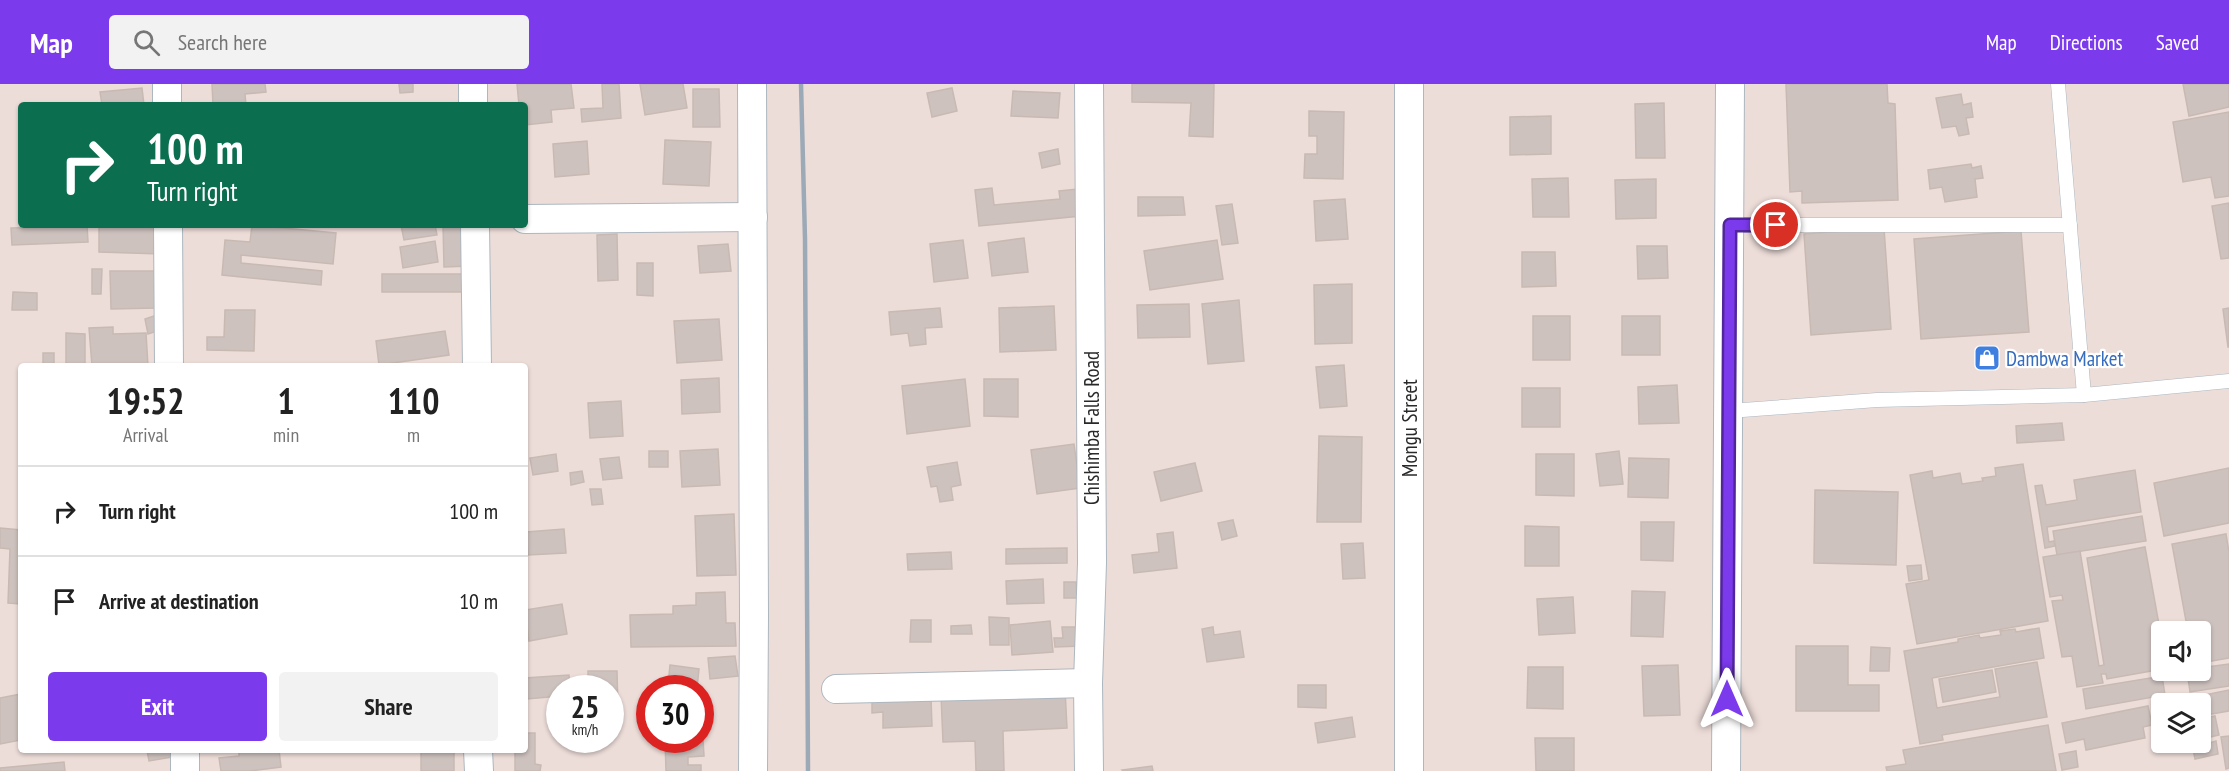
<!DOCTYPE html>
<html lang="en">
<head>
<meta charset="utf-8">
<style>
	body { margin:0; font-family:"PT Sans Narrow",sans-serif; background:#f2f2f2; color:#222; height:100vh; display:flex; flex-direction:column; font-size:22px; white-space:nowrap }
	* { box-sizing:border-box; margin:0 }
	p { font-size:20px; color:#767676 }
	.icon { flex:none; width:33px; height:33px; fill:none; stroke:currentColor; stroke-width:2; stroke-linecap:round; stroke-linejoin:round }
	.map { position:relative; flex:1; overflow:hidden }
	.panel { position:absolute; left:18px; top:279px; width:510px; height:390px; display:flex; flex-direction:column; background:#fff; border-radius:6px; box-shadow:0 2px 4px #0004 }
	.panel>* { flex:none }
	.banner { position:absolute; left:18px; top:18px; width:510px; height:126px; border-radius:6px; box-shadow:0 2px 4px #0004; background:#0b6e4f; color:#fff; overflow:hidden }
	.fabs { position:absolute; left:2151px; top:537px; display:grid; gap:12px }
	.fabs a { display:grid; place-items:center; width:60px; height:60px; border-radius:6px; background:#fff; box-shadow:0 2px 4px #0004; font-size:30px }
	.speed { position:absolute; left:546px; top:591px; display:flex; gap:12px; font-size:30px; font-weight:700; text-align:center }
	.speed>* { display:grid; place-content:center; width:78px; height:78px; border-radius:50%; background:#fff; box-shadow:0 2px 4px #0004; line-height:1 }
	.speed small { font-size:15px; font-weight:400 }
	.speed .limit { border:9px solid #d22; background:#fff; color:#111 }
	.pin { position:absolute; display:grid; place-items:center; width:51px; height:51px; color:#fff; margin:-26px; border:3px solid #fff; border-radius:50%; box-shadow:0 2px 6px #0007 }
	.me { position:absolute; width:66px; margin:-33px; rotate:0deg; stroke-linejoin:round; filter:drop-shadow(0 0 4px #0008) }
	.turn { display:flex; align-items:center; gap:21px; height:126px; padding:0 30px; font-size:27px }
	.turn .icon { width:78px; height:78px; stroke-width:2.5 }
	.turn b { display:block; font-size:42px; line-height:51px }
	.eta { display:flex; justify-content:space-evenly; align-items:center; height:102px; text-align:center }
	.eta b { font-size:36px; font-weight:800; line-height:42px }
	.primary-button { display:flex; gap:12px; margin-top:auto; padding:12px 30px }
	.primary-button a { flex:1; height:69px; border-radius:6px; background:#7c3aed; color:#fff; font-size:24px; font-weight:800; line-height:69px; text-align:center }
	.primary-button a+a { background:#f2f2f2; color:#222 }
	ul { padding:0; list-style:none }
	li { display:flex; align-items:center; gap:18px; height:90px; padding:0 30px; border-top:2px solid #e0e0e0 }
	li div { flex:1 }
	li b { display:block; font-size:22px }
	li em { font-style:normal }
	header { display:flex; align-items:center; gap:36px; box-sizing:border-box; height:84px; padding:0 30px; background:#7c3aed; color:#fff }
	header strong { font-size:28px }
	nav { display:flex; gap:33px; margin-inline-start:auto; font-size:21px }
	.search { width:420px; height:54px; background:#f2f2f2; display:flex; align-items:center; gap:15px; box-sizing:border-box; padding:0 21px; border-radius:6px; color:#767676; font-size:22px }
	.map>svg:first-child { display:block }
	.building { fill:#cec2be; stroke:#c8b9b3; stroke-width:1.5 }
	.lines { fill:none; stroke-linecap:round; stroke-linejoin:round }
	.lane-casing { stroke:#adb7bf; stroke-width:15 }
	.street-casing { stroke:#adb7bf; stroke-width:30 }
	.lane { stroke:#fff; stroke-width:14 }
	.street { stroke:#fff; stroke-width:28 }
	.rail { stroke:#9ca9b6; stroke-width:4.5 }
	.route-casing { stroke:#51269a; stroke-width:15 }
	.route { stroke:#7c3aed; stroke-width:10 }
	.labels { text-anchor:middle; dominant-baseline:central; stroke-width:4.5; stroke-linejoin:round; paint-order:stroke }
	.shop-label { font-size:21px; fill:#366cbe; stroke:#fff; text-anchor:start }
	.street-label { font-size:21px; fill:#292929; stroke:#fff }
</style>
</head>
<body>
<header>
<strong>Map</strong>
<div class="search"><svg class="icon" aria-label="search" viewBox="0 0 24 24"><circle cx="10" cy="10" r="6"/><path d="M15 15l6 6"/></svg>Search here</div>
<nav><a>Map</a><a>Directions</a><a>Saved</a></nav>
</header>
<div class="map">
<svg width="2229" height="687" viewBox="0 0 2229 687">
	<rect width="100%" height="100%" fill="#edddd9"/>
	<g class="building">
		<path d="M 212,0 L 265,0 L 266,8 L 245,10 L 246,21 L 213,21 Z"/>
		<path d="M 399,0 L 413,0 L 413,8 L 400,9 Z"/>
		<path d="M 517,0 L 571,0 L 574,24 L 551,26 L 552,38 L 525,41 L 525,21 L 519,21 Z"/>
		<path d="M 602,0 L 619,0 L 621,34 L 582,38 L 581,25 L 603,24 Z"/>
		<path d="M 640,0 L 683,0 L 687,24 L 645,31 Z"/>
		<path d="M 1132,0 L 1214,0 L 1213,53 L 1189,52 L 1191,19 L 1132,18 Z"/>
		<path d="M 1786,0 L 1887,0 L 1888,19 L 1895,20 L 1898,116 L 1802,119 L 1802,107 L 1790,108 Z"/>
		<path d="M 2183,0 L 2229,0 L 2229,23 L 2189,32 Z"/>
		<path d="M 142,4 L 144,21 L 102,21 L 100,8 Z"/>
		<path d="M 952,4 L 957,27 L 932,33 L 927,9 Z"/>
		<path d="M 693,5 L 719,5 L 720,43 L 693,43 Z"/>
		<path d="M 1013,7 L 1060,9 L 1058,34 L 1011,32 Z"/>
		<path d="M 1961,10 L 1963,21 L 1971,19 L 1973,33 L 1966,34 L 1969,50 L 1959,52 L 1956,42 L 1942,44 L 1936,14 Z"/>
		<path d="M 1664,19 L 1665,74 L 1636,74 L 1635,20 Z"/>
		<path d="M 1309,27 L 1344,28 L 1343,95 L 1304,94 L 1305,70 L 1317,70 L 1317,52 L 1309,52 Z"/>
		<path d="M 2229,28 L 2229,112 L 2215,114 L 2211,93 L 2183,98 L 2173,38 Z"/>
		<path d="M 1551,32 L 1551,70 L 1510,71 L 1510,33 Z"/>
		<path d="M 665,56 L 711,58 L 709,102 L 663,100 Z"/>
		<path d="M 587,57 L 589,90 L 555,93 L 553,60 Z"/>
		<path d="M 1058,65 L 1060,80 L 1042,84 L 1039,69 Z"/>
		<path d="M 1971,80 L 1972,84 L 1981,82 L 1983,94 L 1975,95 L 1977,113 L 1945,118 L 1942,103 L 1930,105 L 1928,86 Z"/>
		<path d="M 1568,94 L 1569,133 L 1533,133 L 1532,95 Z"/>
		<path d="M 1656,95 L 1656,134 L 1616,135 L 1615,96 Z"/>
		<path d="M 992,104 L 994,121 L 1060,115 L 1059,107 L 1078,105 L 1081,132 L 979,142 L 975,106 Z"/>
		<path d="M 1138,113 L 1183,113 L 1185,131 L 1138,132 Z"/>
		<path d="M 1345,115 L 1348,155 L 1316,157 L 1314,117 Z"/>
		<path d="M 2229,119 L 2229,174 L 2221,175 L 2212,122 Z"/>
		<path d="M 1232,120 L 1238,159 L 1222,161 L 1216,122 Z"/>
		<path d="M 61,141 L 87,141 L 88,158 L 12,161 L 11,144 L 62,143 Z"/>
		<path d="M 99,141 L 162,141 L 161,170 L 99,168 Z"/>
		<path d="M 252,141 L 336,149 L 333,180 L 241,171 L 241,179 L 322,187 L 321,201 L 222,191 L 225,156 L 250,158 Z"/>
		<path d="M 401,141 L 435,141 L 437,151 L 404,156 Z"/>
		<path d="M 443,141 L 469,141 L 470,182 L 444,183 Z"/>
		<path d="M 1884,144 L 1891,245 L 1811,251 L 1804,150 Z"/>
		<path d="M 2021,147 L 2029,248 L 1921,255 L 1914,155 Z"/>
		<path d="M 617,150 L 618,196 L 598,197 L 597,151 Z"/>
		<path d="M 1024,154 L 1028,188 L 992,192 L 988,159 Z"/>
		<path d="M 963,156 L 968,194 L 934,198 L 930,160 Z"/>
		<path d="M 1217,156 L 1223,195 L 1150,206 L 1144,167 Z"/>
		<path d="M 435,157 L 438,178 L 403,184 L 400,163 Z"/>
		<path d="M 728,160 L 731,187 L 700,189 L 698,162 Z"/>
		<path d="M 1637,162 L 1667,162 L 1668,194 L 1638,195 Z"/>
		<path d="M 1522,168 L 1555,168 L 1556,202 L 1522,203 Z"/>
		<path d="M 637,179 L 653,179 L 653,212 L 637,211 Z"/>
		<path d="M 92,185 L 102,185 L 101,210 L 92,210 Z"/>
		<path d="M 110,187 L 167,187 L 157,224 L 111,225 Z"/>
		<rect x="382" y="190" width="89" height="18"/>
		<path d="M 1352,200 L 1352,259 L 1315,260 L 1314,201 Z"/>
		<path d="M 13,208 L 37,209 L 37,226 L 12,226 Z"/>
		<path d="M 1239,216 L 1244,277 L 1208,280 L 1202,220 Z"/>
		<path d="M 1189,220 L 1190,253 L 1138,254 L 1137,221 Z"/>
		<path d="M 1054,222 L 1056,266 L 1000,268 L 999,224 Z"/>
		<path d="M 940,224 L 942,243 L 925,244 L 926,260 L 910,262 L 908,249 L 891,251 L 889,228 Z"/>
		<path d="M 2229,224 L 2229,263 L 2228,263 L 2223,225 Z"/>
		<path d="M 225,226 L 255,226 L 254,267 L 207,266 L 207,253 L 224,253 Z"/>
		<path d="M 160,230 L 163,245 L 148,250 L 145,235 Z"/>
		<rect x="1533" y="232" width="37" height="44"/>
		<rect x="1622" y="232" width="38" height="39"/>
		<path d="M 719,235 L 722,276 L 677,279 L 674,237 Z"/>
		<path d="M 113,243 L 113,250 L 146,249 L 148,282 L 92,282 L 89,244 Z"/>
		<path d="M 445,247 L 449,271 L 379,281 L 376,257 Z"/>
		<path d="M 66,249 L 85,250 L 85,282 L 66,282 Z"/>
		<rect x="43" y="269" width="11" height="13"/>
		<path d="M 1344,281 L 1347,322 L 1320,324 L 1316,283 Z"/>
		<path d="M 719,294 L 720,328 L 682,330 L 681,296 Z"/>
		<path d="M 965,295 L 970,342 L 907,350 L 902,302 Z"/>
		<path d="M 984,295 L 1018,295 L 1018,333 L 984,332 Z"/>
		<path d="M 1677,301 L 1679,339 L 1639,340 L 1638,303 Z"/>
		<rect x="1522" y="304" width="38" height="39"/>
		<path d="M 621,317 L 623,352 L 590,354 L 588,319 Z"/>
		<path d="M 2062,339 L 2064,356 L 2017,359 L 2016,342 Z"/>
		<path d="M 1319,352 L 1362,353 L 1361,438 L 1317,438 Z"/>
		<path d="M 1074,360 L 1080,404 L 1037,410 L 1031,366 Z"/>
		<path d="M 718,365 L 720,401 L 682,403 L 680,367 Z"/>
		<rect x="649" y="367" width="19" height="16"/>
		<path d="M 1619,367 L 1623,400 L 1600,402 L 1596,370 Z"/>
		<path d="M 556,370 L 558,387 L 533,391 L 530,374 Z"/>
		<path d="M 1536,370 L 1574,370 L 1574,412 L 1536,411 Z"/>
		<path d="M 619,373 L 622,394 L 603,396 L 600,375 Z"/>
		<path d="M 1629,374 L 1669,375 L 1668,414 L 1628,413 Z"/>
		<path d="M 957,378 L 961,401 L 951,403 L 953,416 L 940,418 L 937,402 L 931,403 L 927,383 Z"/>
		<path d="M 1195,379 L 1202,407 L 1161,417 L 1154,388 Z"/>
		<path d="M 2023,380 L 2048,537 L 1917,560 L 1906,500 L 1929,496 L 1910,391 L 1932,387 L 1933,394 L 1960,389 L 1962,400 L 1983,397 L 1982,394 L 1996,392 L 1995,384 Z"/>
		<path d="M 2229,384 L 2229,439 L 2164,452 L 2154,399 Z"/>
		<path d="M 2135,386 L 2141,428 L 2047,443 L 2049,458 L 2054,457 L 2055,462 L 2045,464 L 2035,402 L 2042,401 L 2046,421 L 2077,416 L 2074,396 Z"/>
		<path d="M 582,387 L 584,398 L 571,401 L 570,389 Z"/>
		<path d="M 590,405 L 601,405 L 603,420 L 592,421 Z"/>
		<path d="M 1815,406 L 1898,408 L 1896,481 L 1814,479 Z"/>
		<path d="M 734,430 L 736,491 L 697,492 L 695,432 Z"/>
		<path d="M 2142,432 L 2146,457 L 2057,471 L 2053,447 Z"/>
		<path d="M 1233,436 L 1237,452 L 1222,456 L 1218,439 Z"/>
		<path d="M 1641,438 L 1674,438 L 1673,477 L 1641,476 Z"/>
		<path d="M 1525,442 L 1559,443 L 1559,482 L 1525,482 Z"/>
		<path d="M 0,444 L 21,446 L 21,520 L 8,519 L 10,465 L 0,464 Z"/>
		<path d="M 564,445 L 566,469 L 528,471 L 526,448 Z"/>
		<path d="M 1173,448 L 1177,484 L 1134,489 L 1132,471 L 1159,468 L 1157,450 Z"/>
		<path d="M 2226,450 L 2229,468 L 2229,574 L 2200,579 L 2200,548 L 2188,548 L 2172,460 Z"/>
		<path d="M 1363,459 L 1365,494 L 1343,495 L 1341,460 Z"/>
		<path d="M 2145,463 L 2162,557 L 2162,585 L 2107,595 L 2106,590 L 2101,590 L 2103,599 L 2077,603 L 2072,572 L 2062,573 L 2052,517 L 2063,516 L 2062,511 L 2050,513 L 2043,473 L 2080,467 L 2099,582 L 2104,581 L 2087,474 Z"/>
		<path d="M 1067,464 L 1067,479 L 1006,480 L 1006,465 Z"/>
		<path d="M 951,468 L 952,485 L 908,486 L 907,470 Z"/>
		<path d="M 1921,481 L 1922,495 L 1909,497 L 1907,482 Z"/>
		<path d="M 1043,495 L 1044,519 L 1007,520 L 1006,497 Z"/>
		<path d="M 1064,498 L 1076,498 L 1077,514 L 1064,514 Z"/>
		<path d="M 1632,507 L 1665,508 L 1663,553 L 1631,552 Z"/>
		<path d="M 725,508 L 726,539 L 735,539 L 736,562 L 631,563 L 630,531 L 673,530 L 673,522 L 696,521 L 696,509 Z"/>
		<path d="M 1573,513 L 1575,549 L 1539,551 L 1537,515 Z"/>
		<path d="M 562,520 L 567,550 L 529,557 L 525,526 Z"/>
		<path d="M 989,533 L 1009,534 L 1009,561 L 990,561 Z"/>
		<path d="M 911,536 L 931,536 L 931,558 L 910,558 Z"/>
		<path d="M 1050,537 L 1053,568 L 1012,571 L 1010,541 Z"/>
		<path d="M 971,541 L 972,550 L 951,550 L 951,542 Z"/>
		<path d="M 1062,543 L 1081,543 L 1081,562 L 1055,563 L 1054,554 L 1063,554 Z"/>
		<path d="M 1213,543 L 1214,551 L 1240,547 L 1244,573 L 1207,578 L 1202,545 Z"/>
		<path d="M 2039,544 L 2044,574 L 1932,594 L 1937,624 L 2000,613 L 1995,585 L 2037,578 L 2047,633 L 1942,651 L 1943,656 L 1920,660 L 1904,567 L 1958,558 L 1958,555 L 1979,551 L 1980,554 L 2001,551 L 2000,547 L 2015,545 L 2016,548 Z"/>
		<path d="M 1796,562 L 1848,562 L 1848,601 L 1879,601 L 1879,627 L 1796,627 Z"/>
		<path d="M 1871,563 L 1890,564 L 1889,587 L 1870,587 Z"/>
		<path d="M 735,572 L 738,592 L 710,595 L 708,574 Z"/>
		<path d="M 2229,580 L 2229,602 L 2190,608 L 2187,587 L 2200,586 L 2200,584 Z"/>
		<path d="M 670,581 L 699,585 L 697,604 L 668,601 Z"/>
		<path d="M 1678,581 L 1680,631 L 1644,632 L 1642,582 Z"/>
		<path d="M 1528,583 L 1563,583 L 1563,625 L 1527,624 Z"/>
		<path d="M 1992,586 L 1996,608 L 1943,618 L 1939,595 Z"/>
		<path d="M 588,587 L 617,587 L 618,624 L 610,624 L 610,604 L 588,604 Z"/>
		<path d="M 569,591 L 570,604 L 560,604 L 560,612 L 527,615 L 525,594 Z"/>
		<path d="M 2162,592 L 2165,611 L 2086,625 L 2083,605 Z"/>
		<path d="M 1298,601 L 1326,601 L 1326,624 L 1298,623 Z"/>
		<path d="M 1065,605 L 1067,644 L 1003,647 L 1004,687 L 976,687 L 975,657 L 943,658 L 941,611 Z"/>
		<path d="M 2229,606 L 2229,627 L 2200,632 L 2200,620 L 2191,620 L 2190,614 Z"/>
		<path d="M 872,609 L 931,614 L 932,642 L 883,644 L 883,628 L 872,629 Z"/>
		<path d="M 21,610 L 21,656 L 0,660 L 0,614 Z"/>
		<path d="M 2148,622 L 2152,641 L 2143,643 L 2145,654 L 2086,666 L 2084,655 L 2066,659 L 2062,639 Z"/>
		<path d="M 2215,632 L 2219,651 L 2202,655 L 2200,635 Z"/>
		<path d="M 1352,633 L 1355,653 L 1318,659 L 1315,639 Z"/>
		<path d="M 2048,641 L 2056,687 L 1887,687 L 1886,683 L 1906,680 L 1903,666 Z"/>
		<path d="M 525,649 L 535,649 L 535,680 L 541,681 L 540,687 L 515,687 L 515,666 L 525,666 Z"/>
		<path d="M 2229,652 L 2229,684 L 2226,685 L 2221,653 Z"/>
		<path d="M 1535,654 L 1574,654 L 1574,687 L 1536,687 Z"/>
		<path d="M 700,655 L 703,655 L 704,672 L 688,673 L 688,681 L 701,681 L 701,687 L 666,687 L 665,656 Z"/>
		<path d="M 2205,657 L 2206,660 L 2216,657 L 2218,670 L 2195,675 L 2192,659 Z"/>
		<path d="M 147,666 L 172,666 L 173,673 L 149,677 Z"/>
		<path d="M 239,666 L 279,666 L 281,683 L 250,687 L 221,687 L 219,674 L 239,672 Z"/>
		<rect x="421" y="666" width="33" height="21"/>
		<path d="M 2076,667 L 2078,683 L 2062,686 L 2059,670 Z"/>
		<path d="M 64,678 L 65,687 L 0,687 L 0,684 Z"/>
		<path d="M 1152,682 L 1153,687 L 1123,687 L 1122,686 Z"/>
	</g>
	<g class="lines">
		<g class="lane-casing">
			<g id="lane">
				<path d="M 2058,0 L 2084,311 L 2229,297"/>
				<path d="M 1730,141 L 2070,141"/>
				<path d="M 1729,327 L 1877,316 L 2084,311"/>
			</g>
		</g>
		<g class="street-casing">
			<g id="street">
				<path d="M 473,0 L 473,21"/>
				<path d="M 752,0 L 754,531 L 753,687"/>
				<path d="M 167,21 L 167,0"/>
				<path d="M 525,135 L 753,133"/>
				<path d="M 168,141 L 169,282"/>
				<path d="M 475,141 L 477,282"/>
				<path d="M 836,605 L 1088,599"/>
				<path d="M 185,666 L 185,687"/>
				<path d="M 478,666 L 479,687"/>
				<path d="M 1089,687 L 1088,599 L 1092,479 L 1089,0"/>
				<path d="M 1409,687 L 1409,0"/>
				<path d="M 1726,687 L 1730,0"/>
			</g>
		</g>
		<use href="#lane" class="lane"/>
		<use href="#street" class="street"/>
		<path class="rail" d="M 801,0 L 805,155 L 808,687"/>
	</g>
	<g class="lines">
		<g class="route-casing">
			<path id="route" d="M 1727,615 L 1730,141 L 1776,141"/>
		</g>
		<use href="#route" class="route"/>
	</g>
	<defs>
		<g id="shop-square" transform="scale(1.35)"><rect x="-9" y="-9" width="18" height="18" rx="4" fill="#3f7fe0" stroke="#fff"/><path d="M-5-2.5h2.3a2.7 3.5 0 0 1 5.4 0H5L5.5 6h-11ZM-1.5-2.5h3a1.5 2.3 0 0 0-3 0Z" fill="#fff"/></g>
	</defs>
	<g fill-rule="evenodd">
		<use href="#shop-square" x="1987" y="274"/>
	</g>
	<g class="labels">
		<g class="shop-label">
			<text x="2006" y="274">Dambwa Market</text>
		</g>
		<g class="street-label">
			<text transform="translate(1091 344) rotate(-90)">Chishimba Falls Road</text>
			<text transform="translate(1409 344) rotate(-90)">Mongu Street</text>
		</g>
	</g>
</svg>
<div class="fabs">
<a><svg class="icon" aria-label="sound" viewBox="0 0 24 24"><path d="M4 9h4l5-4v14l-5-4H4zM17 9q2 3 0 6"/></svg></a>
<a><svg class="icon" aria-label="layers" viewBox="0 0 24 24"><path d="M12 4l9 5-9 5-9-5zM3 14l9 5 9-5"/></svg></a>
</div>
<div class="speed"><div>25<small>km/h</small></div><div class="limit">30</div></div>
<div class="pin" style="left:1776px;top:141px;background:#d93025"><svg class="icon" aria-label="arrive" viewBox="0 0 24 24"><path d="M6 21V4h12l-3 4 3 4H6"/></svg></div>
<svg class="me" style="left:1727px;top:615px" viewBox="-20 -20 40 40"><path d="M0-17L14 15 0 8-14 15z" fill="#7c3aed" stroke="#fff" stroke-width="4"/></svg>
<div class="banner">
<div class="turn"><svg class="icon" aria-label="right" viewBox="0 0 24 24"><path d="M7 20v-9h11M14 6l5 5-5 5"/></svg><div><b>100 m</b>Turn right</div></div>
</div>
<section class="panel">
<div class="eta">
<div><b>19:52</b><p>Arrival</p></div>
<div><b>1</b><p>min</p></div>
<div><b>110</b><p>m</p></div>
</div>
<ul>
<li><svg class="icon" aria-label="right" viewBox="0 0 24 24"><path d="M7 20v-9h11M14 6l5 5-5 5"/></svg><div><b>Turn right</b></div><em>100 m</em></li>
<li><svg class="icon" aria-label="arrive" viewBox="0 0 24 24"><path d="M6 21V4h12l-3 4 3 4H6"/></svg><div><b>Arrive at destination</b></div><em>10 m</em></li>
</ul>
<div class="primary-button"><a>Exit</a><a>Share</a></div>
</section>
</div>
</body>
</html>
